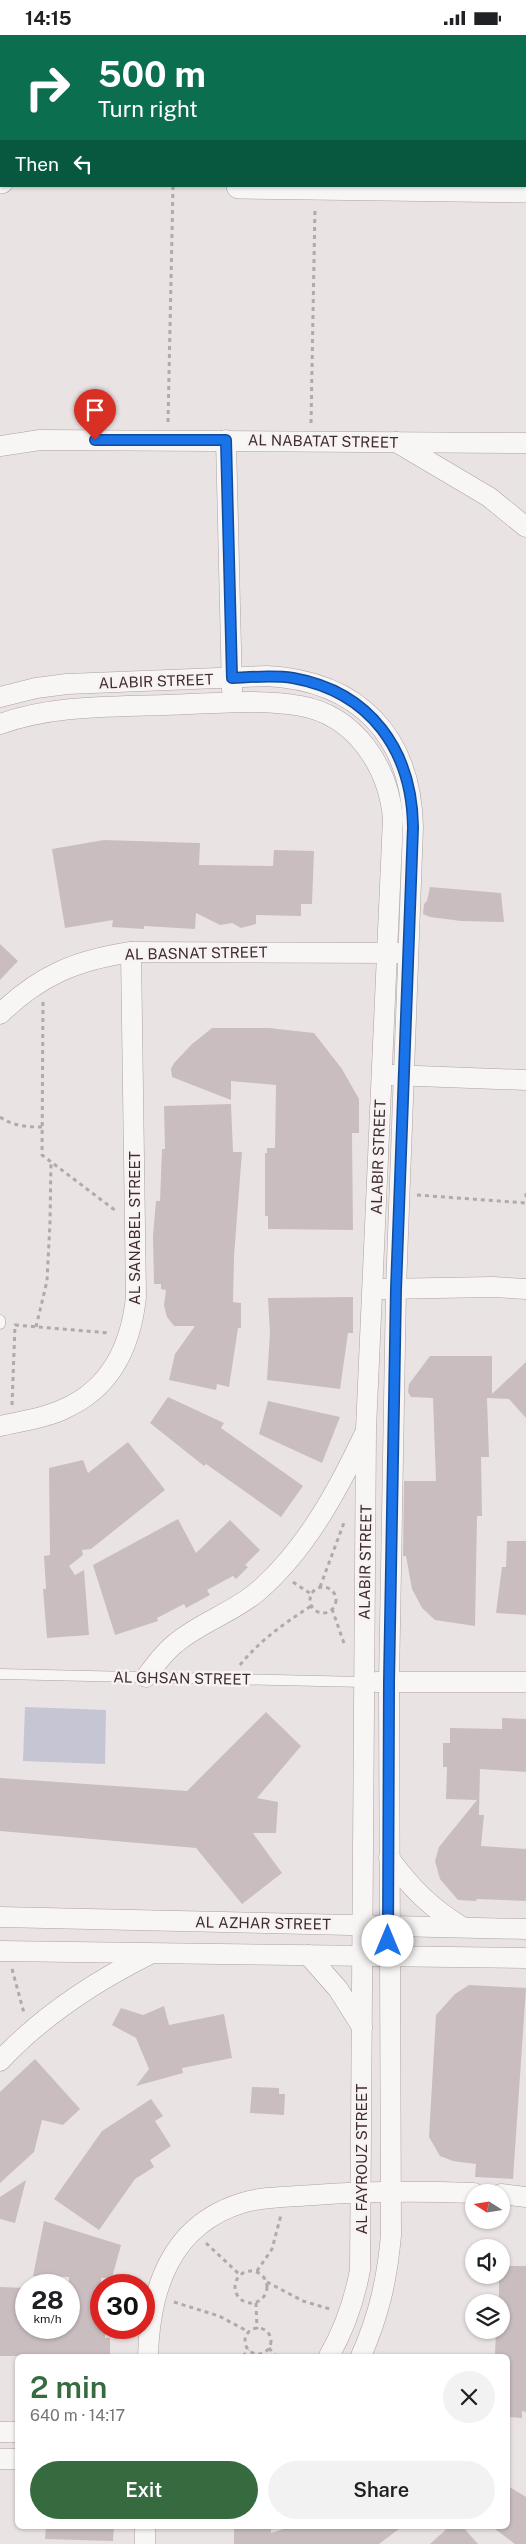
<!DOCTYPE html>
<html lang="en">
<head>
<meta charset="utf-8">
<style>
	body { margin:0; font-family:"Public Sans",sans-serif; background:#f2f2f2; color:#202124; height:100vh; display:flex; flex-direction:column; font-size:19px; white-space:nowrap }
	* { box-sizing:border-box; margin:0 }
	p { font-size:16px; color:#757577 }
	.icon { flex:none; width:28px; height:28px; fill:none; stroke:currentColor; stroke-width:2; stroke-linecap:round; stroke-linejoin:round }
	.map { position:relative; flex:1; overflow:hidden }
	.sheet { position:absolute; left:15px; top:2319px; width:495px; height:175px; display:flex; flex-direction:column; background:#fff; border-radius:8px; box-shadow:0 1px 4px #0004 }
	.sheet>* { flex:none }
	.hud { position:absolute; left:0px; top:0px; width:526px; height:152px; box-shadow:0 1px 4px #0004; background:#0b6e4f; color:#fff; overflow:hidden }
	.needle { width:32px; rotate:282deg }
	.controls { position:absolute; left:465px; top:2149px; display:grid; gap:10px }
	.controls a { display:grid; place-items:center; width:45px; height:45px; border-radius:50%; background:#fff; box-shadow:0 1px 4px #0004; font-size:25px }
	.speed { position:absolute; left:15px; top:2239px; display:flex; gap:10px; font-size:25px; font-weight:700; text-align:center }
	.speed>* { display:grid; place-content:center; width:65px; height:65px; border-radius:50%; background:#fff; box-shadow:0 1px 4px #0004; line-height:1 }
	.speed small { font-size:12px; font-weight:400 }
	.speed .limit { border:8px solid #d22; background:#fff; color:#111 }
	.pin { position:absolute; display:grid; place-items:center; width:42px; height:42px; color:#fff; margin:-51px -21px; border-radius:50% 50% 50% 0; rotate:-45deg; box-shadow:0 0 5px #0007 }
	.pin .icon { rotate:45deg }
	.me { position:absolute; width:55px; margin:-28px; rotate:0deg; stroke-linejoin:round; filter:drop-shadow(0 0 4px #0008) }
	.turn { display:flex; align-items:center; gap:18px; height:105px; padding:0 15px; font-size:22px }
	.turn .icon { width:65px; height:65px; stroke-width:2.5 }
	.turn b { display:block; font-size:35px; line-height:42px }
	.then { display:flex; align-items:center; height:48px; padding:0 15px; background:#0003; gap:10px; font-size:19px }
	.round { display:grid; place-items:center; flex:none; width:52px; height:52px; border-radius:26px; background:#f2f2f2 }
	.headline { display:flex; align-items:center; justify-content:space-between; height:85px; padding:0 15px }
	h1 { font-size:30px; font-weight:600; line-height:38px; color:#366a3f }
	.button { display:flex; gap:10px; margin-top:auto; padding:10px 15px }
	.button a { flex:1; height:58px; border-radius:30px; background:#366a3f; color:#fff; font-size:20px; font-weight:600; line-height:58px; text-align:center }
	.button a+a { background:#f2f2f2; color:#202124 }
	.status { display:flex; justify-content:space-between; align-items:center; height:35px; padding:0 25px; background:#fff; direction:ltr }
	.status svg { height:14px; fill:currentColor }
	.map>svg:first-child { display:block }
	.green { fill:#c5c5d3 }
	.building { fill:#c9bdbf }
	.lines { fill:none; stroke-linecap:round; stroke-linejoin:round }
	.service-casing { stroke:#ada1a2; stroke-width:11 }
	.minor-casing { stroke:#ada1a2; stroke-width:21 }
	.tertiary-casing { stroke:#ada1a2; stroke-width:26 }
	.path { stroke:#b2a9a9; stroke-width:3; stroke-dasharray:4 4; stroke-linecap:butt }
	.service { stroke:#f8f5f5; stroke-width:10 }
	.minor { stroke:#f8f5f5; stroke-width:20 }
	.tertiary { stroke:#f8f5f5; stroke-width:25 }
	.route-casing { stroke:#114b97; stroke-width:12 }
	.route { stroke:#1a73e8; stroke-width:9 }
	.labels { text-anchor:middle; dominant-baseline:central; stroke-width:5; stroke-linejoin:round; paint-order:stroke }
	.street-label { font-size:15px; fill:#412c2e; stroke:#f7f2f3 }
</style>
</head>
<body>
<div class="status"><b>14:15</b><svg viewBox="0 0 49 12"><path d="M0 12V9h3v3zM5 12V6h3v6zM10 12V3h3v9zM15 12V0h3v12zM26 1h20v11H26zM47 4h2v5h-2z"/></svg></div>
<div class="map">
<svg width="526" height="2509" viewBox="0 0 526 2509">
	<rect width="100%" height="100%" fill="#eae3e4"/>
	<path class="green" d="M 25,1672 L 106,1675 L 105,1729 L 23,1726 Z"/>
	<g class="building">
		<path d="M 104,805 L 200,808 L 199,830 L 273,831 L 274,815 L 314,816 L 312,869 L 301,869 L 301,881 L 256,880 L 256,889 L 241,893 L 232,888 L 220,890 L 196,878 L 195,894 L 144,891 L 144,894 L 112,892 L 113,885 L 65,893 L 52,814 Z"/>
		<path d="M 430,852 L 501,858 L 504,887 L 461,886 L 430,882 L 423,879 L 424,869 L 427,866 Z"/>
		<path d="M 0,909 L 18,926 L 0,945 Z"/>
		<path d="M 212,993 L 269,993 L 314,998 L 342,1034 L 359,1064 L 359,1098 L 352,1098 L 353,1195 L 268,1194 L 268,1181 L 265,1181 L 265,1118 L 267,1118 L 267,1113 L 275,1113 L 276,1050 L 231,1046 L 231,1065 L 172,1042 L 171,1034 L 174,1028 L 192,1009 Z"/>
		<path d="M 231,1069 L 233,1117 L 242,1117 L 234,1221 L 233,1267 L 241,1268 L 241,1293 L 238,1293 L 229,1352 L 217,1349 L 216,1355 L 169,1345 L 175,1319 L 195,1291 L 174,1291 L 167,1282 L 164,1270 L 166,1255 L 161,1254 L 161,1249 L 154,1249 L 153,1201 L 156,1166 L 160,1166 L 162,1114 L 165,1114 L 164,1071 Z"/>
		<path d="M 353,1262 L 353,1298 L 348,1298 L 340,1354 L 267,1345 L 270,1298 L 268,1263 Z"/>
		<path d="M 430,1321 L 492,1321 L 492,1359 L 526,1327 L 526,1383 L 509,1364 L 487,1363 L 489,1422 L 481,1422 L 482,1481 L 477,1481 L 475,1591 L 435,1585 L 422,1573 L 412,1554 L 406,1521 L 403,1521 L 404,1446 L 436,1446 L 433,1363 L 411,1362 L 408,1357 L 409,1349 Z"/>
		<path d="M 168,1362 L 224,1388 L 221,1393 L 303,1451 L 281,1482 L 206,1429 L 204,1431 L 150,1388 Z"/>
		<path d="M 268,1366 L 340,1382 L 322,1428 L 259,1399 Z"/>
		<path d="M 128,1407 L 165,1455 L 91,1514 L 82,1515 L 83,1520 L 69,1531 L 75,1540 L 84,1535 L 89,1600 L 47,1603 L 43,1554 L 46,1554 L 44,1521 L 50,1520 L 49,1433 L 83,1425 L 88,1438 Z"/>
		<path d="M 178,1484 L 196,1518 L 230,1485 L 260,1515 L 245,1530 L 248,1532 L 236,1544 L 233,1541 L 207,1555 L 210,1560 L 186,1573 L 184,1569 L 157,1583 L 158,1586 L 115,1600 L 93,1530 Z"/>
		<path d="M 507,1506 L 526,1506 L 526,1580 L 496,1578 L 502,1532 L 506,1532 Z"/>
		<path d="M 266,1677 L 301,1711 L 257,1763 L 278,1767 L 276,1798 L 253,1798 L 282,1838 L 242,1869 L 196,1813 L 0,1796 L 0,1743 L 187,1756 Z"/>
		<path d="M 502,1683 L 526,1684 L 526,1737 L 480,1734 L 479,1780 L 484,1780 L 481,1811 L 526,1814 L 526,1866 L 477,1864 L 476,1866 L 458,1865 L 440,1844 L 435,1826 L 439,1812 L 477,1765 L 446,1764 L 447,1732 L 443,1732 L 443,1708 L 450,1708 L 450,1693 L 502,1694 Z"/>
		<path d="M 469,1950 L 526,1953 L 513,2144 L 475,2142 L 476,2129 L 453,2126 L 440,2121 L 429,2102 L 436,1980 L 455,1959 Z"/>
		<path d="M 164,1971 L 169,1990 L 224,1979 L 232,2023 L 182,2033 L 183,2038 L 136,2051 L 149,2034 L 136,2003 L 112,1990 L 121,1973 L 143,1980 Z"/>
		<path d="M 35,2024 L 80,2074 L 63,2090 L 42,2085 L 34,2117 L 0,2148 L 0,2057 Z"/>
		<path d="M 252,2052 L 279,2053 L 279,2059 L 285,2059 L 284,2080 L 250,2078 Z"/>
		<path d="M 151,2064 L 163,2081 L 155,2086 L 171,2111 L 150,2125 L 154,2132 L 135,2144 L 99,2195 L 54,2164 L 102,2096 Z"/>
		<path d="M 26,2145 L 15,2188 L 0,2184 L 0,2162 Z"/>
		<path d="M 44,2186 L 121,2210 L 112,2243 L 101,2243 L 101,2292 L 105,2292 L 105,2303 L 110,2303 L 110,2321 L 0,2321 L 0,2252 L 26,2253 L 26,2292 L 69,2292 L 69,2242 L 33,2241 Z"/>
		<path d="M 501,2231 L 526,2231 L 526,2377 L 522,2376 L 522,2383 L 508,2382 L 508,2321 L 495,2321 L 496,2295 L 501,2295 L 501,2268 L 499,2268 L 499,2240 L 501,2240 Z"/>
		<path d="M 508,2451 L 526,2462 L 526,2509 L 515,2509 L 491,2491 L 508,2491 Z"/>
		<path d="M 46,2491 L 114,2491 L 113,2506 L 45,2504 Z"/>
		<path d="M 234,2491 L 271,2491 L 271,2498 L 293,2491 L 403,2491 L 379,2509 L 234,2509 Z"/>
		<path d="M 450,2491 L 462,2491 L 478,2509 L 430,2509 Z"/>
	</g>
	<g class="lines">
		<g class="service-casing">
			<g id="service">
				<path d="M 0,1289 L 0,1285"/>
				<path d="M 0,1639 L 364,1647"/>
			</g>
		</g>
		<g class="minor-casing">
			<g id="minor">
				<path d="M 226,405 L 232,655"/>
				<path d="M 396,407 L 489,462 L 526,492"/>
				<path d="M 0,411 L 40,405 L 526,408"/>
				<path d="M 0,662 L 36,653 L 67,649 L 267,641 C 359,646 411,701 413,792 L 396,1254 L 389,1647 L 391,2200 C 387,2245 379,2280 361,2321"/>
				<path d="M 0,689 C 54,670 109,672 165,670 C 209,669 258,663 301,671 C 356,681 388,732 393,783 L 366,1394 L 360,2235 C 354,2267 345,2293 329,2321"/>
				<path d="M 0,979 C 40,940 77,925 131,917 L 398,918"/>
				<path d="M 391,1040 L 526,1045"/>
				<path d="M 382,1254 L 493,1252 L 526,1254"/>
				<path d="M 0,1391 C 22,1386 46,1383 66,1373 C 112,1352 131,1309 136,1262 L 131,917"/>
				<path d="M 146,1642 C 155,1630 164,1617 176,1608 C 201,1587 232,1578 257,1557 C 305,1516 337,1457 364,1400"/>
				<path d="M 376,1647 L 526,1647"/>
				<path d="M 389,1823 C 411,1853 430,1872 462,1892"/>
				<path d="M 0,1882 L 526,1894"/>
				<path d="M 0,1916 L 526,1923"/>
				<path d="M 308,1920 L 338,1954 L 362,1992"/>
				<path d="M 0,2026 C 42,1981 94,1947 148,1920"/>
				<path d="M 501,2159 L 526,2162"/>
				<path d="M 148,2321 C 150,2253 171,2190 242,2168 C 264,2161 291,2162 314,2160 C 368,2156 420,2156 474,2158"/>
				<path d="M 0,2397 L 18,2397"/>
				<path d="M 0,2424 L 18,2424"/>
				<path d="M 145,2491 L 145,2509"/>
			</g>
		</g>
		<g class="tertiary-casing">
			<g id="tertiary">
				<path d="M 468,0 L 468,1"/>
				<path d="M 430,1 L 430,0"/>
				<path d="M 525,96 L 526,97"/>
				<path d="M 0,107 L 1,107"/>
				<path d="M 0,146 L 1,146"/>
				<path d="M 239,151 L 526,155"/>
			</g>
		</g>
		<g class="path">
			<path d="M 391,0 L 409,1"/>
			<path d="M 168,387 L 173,151"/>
			<path d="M 311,388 L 315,172"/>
			<path d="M 43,967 L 42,1120 L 116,1176"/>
			<path d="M 0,1082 C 13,1091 26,1092 42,1092"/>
			<path d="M 526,1158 L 526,1166"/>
			<path d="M 417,1160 L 526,1168"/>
			<path d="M 36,1292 L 47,1246 L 50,1187 L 51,1127"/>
			<path d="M 12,1370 L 15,1290 L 109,1298"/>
			<path d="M 293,1547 L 311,1559"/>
			<path d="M 320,1552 L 345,1485"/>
			<circle cx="323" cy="1565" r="13"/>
			<path d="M 332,1574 L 345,1611"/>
			<path d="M 240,1630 C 260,1605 285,1588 311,1571"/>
			<path d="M 12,1934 L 24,1978"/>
			<path d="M 206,2208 L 240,2240"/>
			<circle cx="251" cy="2252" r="16"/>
			<path d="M 257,2236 L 272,2214 L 281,2180"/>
			<path d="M 267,2247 L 303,2266 L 330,2274"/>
			<path d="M 174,2267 L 219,2281 L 249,2297"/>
			<path d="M 256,2268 L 257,2294"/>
			<circle cx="258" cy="2306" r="13"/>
			<path d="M 269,2313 L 276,2321"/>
			<path d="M 243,2321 L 249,2315"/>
		</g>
		<use href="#service" class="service"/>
		<use href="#minor" class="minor"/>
		<use href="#tertiary" class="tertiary"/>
	</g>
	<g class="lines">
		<g class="route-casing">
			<path id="route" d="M 95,405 L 226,405 L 232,643 C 252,642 273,640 293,643 C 371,657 412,716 413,792 L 396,1254 L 389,1647 L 388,1906"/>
		</g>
		<use href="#route" class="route"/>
	</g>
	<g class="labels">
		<g class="street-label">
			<text transform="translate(323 406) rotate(1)">AL NABATAT STREET</text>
			<text transform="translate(156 646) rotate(-2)">ALABIR STREET</text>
			<text transform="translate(196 918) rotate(-1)">AL BASNAT STREET</text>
			<text transform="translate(378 1122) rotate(-88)">ALABIR STREET</text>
			<text transform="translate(134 1193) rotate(-90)">AL SANABEL STREET</text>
			<text transform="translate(365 1527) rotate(-89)">ALABIR STREET</text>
			<text transform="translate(182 1643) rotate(1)">AL GHSAN STREET</text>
			<text transform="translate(263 1888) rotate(1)">AL AZHAR STREET</text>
			<text transform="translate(361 2124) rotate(-90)">AL FAYROUZ STREET</text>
		</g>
	</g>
</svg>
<div class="controls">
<a><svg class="needle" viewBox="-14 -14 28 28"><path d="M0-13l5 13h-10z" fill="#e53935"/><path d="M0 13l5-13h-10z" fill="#757577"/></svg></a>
<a><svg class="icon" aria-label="sound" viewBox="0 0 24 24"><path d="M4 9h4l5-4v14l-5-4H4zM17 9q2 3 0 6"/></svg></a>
<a><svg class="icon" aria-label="layers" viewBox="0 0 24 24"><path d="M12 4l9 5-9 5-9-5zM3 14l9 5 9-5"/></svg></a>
</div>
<div class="speed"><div>28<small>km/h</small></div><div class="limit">30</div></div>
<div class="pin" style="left:95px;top:405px;background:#d93025"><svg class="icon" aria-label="arrive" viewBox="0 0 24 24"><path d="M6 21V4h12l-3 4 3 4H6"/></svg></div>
<svg class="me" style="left:388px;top:1906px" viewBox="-20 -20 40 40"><circle r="19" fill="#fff"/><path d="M0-13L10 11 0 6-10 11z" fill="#1a73e8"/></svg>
<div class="hud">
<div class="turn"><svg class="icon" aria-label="right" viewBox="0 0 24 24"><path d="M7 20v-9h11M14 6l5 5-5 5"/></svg><div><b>500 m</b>Turn right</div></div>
<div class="then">Then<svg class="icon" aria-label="left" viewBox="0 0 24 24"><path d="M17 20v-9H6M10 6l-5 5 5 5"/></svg></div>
</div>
<section class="sheet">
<div class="headline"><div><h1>2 min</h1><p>640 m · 14:17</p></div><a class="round"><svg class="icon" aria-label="close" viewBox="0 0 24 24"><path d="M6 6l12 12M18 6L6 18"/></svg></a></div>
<div class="button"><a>Exit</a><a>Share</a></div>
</section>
</div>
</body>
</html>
